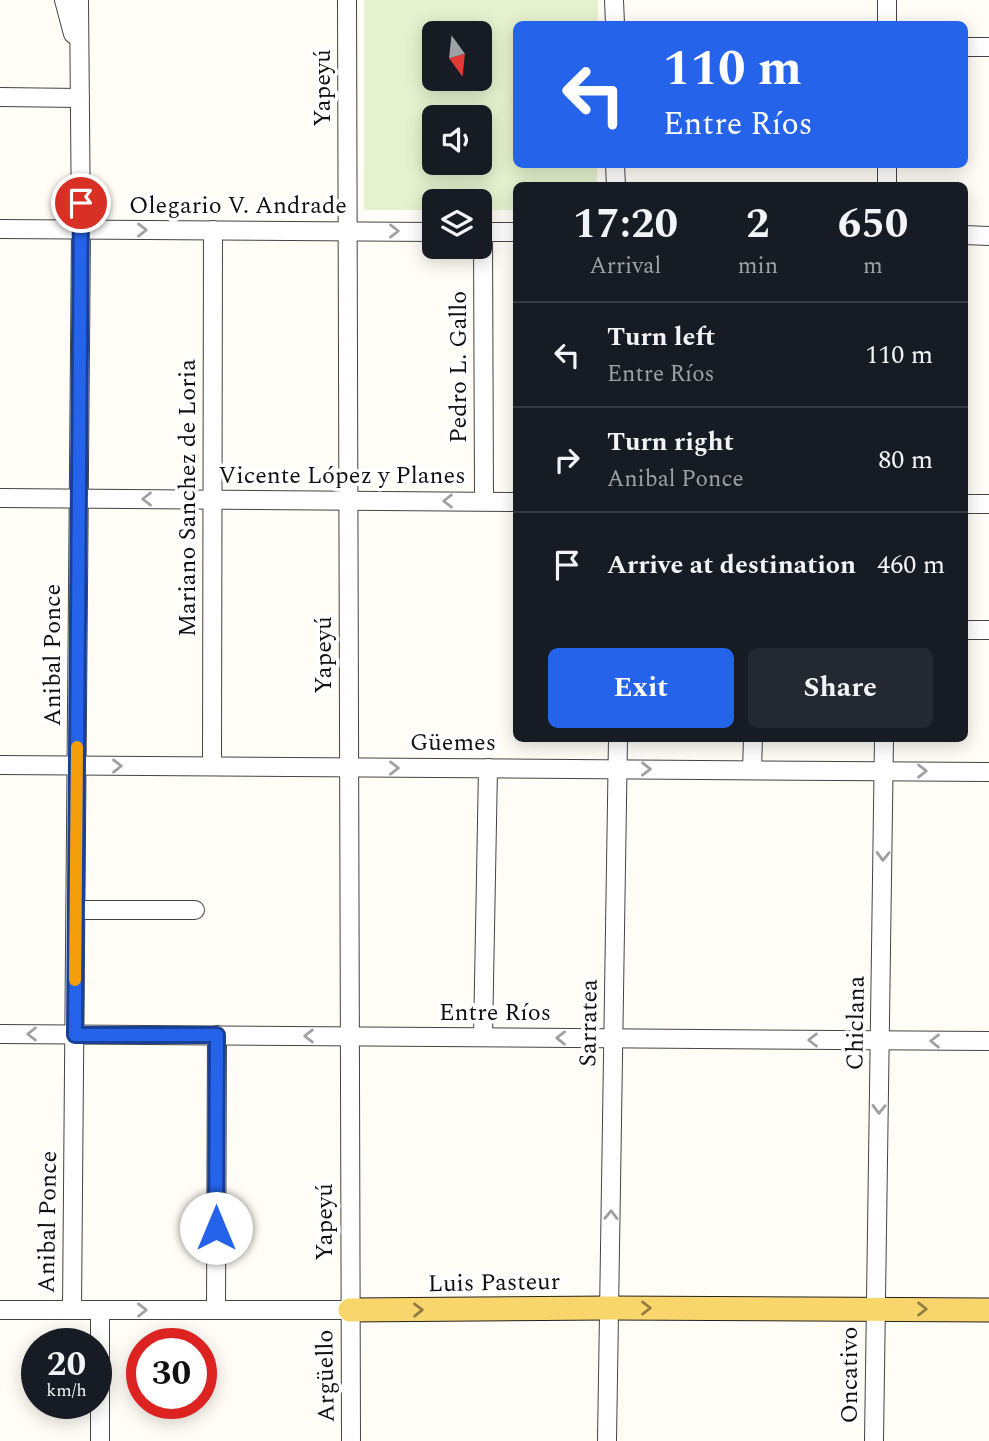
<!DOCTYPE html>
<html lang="en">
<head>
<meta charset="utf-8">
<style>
	body { margin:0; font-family:Spectral,serif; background:#242831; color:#f1f3f6; height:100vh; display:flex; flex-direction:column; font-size:26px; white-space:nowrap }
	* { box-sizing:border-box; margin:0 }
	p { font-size:23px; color:#9ea1a6 }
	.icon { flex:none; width:38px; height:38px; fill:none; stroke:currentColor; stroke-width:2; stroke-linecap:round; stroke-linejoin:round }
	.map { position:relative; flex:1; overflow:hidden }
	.panel { position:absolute; left:513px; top:182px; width:455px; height:560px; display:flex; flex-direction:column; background:#171b24; border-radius:10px; box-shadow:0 4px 18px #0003 }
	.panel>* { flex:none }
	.hud { position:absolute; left:513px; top:21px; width:455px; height:147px; border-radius:10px; box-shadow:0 4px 18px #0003; background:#2563eb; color:#fff; overflow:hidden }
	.needle { width:46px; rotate:165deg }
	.tools { position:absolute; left:422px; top:21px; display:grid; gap:14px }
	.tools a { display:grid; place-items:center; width:70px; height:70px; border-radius:10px; background:#171b24; box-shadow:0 4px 18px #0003; font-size:35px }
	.speed { position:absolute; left:21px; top:1328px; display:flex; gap:14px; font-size:35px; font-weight:700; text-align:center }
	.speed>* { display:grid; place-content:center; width:91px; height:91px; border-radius:50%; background:#171b24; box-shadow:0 4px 18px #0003; line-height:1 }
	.speed small { font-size:18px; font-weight:400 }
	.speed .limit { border:10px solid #d22; background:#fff; color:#111 }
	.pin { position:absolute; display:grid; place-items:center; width:60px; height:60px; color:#fff; margin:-30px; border:4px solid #fff; border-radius:50%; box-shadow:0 2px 7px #0007 }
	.me { position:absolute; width:77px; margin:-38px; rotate:0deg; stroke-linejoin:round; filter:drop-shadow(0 0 5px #0008) }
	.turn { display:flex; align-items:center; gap:24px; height:147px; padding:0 35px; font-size:32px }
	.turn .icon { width:91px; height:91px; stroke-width:2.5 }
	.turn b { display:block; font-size:49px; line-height:60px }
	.eta { display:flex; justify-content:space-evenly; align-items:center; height:119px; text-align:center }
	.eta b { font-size:42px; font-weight:700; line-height:49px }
	.action { display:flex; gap:14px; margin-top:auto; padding:14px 35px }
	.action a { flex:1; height:80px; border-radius:10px; background:#2563eb; color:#fff; font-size:28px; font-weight:700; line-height:80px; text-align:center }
	.action a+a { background:#242831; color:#f1f3f6 }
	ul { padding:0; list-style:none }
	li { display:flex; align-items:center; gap:21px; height:105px; padding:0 35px; border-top:2px solid #363941 }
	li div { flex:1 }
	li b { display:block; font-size:26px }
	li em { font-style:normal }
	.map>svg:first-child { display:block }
	.pitch { fill:#e6f2cf; fill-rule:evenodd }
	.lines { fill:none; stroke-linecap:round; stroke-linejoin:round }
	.minor-casing { stroke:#444; stroke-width:20 }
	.major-casing { stroke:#222; stroke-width:25 }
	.minor { stroke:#fff; stroke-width:18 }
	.major { stroke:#f9d66b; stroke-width:23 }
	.oneway { stroke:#a0a0a0 }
	.oneway2 { stroke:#917d42 }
	.route-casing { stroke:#184099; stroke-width:18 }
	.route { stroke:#2563eb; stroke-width:12 }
	.slow { stroke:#f59e0b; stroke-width:12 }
	.labels { text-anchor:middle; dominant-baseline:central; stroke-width:7; stroke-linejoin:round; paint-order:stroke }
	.street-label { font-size:24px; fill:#111; stroke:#fff }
</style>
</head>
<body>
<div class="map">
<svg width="989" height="1441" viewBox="0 0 989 1441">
	<rect width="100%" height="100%" fill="#fffdf5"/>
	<path class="pitch" d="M 364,0 L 598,0 L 598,24 L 516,24 L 516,164 L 597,165 L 597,185 L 516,186 L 516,210 L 480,210 L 480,201 L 434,201 L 434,210 L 364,210 ZM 434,33 L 480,33 L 480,79 L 434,79 ZM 434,117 L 480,117 L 480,163 L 434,163 Z"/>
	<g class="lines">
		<g class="minor-casing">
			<g id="minor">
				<path d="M 64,0 L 73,34"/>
				<path d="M 347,0 L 351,1441"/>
				<path d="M 614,0 L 615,24"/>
				<path d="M 887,0 L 887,24"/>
				<path d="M 964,47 L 989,47"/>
				<path d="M 0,97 L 80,98"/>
				<path d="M 615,164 L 616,186"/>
				<path d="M 887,186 L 887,164"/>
				<path d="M 0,229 L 434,232"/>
				<path d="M 480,232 L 516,232"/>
				<path d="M 483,232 L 484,501"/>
				<path d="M 964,235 L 989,236"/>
				<path d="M 0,498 L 516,502"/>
				<path d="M 964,504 L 989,504"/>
				<path d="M 964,630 L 989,630"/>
				<path d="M 0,765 L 989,772"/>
				<path d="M 212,766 L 213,230"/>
				<path d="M 752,770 L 753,738"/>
				<path d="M 76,910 L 195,910"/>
				<path d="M 0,1034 L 989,1041"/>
				<path d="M 483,1037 L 488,768"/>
				<path d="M 0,1310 L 350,1310"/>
				<path d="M 72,1310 L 81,229 L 79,0"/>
				<path d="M 216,1310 L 217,1035"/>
				<path d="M 100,1441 L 100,1310"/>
				<path d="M 607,1441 L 618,738"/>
				<path d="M 874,1441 L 884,738"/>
			</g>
		</g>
		<g class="major-casing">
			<path id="major" d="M 350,1310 L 610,1308 L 989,1310"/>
		</g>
		<use href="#minor" class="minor"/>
		<use href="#major" class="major"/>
	</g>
	<defs><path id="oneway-chevron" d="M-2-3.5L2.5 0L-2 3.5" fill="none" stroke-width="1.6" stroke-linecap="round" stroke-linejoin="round" transform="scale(1.75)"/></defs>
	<g class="oneway">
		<use href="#oneway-chevron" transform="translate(142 230)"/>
		<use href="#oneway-chevron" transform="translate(394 231)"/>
		<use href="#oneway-chevron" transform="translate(147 499) rotate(-180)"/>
		<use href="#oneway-chevron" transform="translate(448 501) rotate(-180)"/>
		<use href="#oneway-chevron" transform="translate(117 766)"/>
		<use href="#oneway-chevron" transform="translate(394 768)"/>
		<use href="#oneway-chevron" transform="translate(646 769) rotate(1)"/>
		<use href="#oneway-chevron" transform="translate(922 771)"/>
		<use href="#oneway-chevron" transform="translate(883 856) rotate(91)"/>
		<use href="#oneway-chevron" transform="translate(32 1034) rotate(-180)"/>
		<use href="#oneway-chevron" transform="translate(309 1036) rotate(-180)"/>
		<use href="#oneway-chevron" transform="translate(561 1038) rotate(-179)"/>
		<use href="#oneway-chevron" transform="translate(813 1040) rotate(-180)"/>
		<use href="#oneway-chevron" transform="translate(935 1041) rotate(-180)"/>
		<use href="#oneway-chevron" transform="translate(879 1109) rotate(91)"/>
		<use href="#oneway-chevron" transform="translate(611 1215) rotate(-89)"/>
		<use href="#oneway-chevron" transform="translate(142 1310)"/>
	</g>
	<g class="oneway2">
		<use href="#oneway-chevron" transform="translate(646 1308)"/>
		<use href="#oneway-chevron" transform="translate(922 1309)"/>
		<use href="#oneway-chevron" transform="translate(418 1310) rotate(-1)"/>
	</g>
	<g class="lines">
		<g class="route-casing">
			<path id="route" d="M 81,203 L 75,1035 L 217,1035 L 216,1228"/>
		</g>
		<use href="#route" class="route"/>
		<path class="slow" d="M 75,980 L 77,747"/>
	</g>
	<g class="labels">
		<g class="street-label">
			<text transform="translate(323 88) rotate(-90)">Yapeyú</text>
			<text x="238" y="206">Olegario V. Andrade</text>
			<text transform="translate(459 367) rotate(-90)">Pedro L. Gallo</text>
			<text x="342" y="476">Vicente López y Planes</text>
			<text transform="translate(188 498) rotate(-90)">Mariano Sanchez de Loria</text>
			<text transform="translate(53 655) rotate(-90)">Anibal Ponce</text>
			<text transform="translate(324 655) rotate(-90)">Yapeyú</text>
			<text x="453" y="743">Güemes</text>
			<text x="495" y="1013">Entre Ríos</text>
			<text transform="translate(589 1023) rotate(-89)">Sarratea</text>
			<text transform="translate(856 1023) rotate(-89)">Chiclana</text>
			<text transform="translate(48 1222) rotate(-89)">Anibal Ponce</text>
			<text transform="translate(325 1222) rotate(-90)">Yapeyú</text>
			<text transform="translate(494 1283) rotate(-1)">Luis Pasteur</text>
			<text transform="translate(850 1375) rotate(-90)">Oncativo</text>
			<text transform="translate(326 1376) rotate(-91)">Argüello</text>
		</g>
	</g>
</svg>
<div class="tools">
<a><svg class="needle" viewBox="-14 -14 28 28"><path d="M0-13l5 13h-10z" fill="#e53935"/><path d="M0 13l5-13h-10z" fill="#9ea1a6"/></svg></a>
<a><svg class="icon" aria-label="sound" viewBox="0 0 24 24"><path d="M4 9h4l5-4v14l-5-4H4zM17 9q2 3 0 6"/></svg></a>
<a><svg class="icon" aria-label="layers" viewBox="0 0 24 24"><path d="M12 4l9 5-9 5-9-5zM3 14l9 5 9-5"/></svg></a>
</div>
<div class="speed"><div>20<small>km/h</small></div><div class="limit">30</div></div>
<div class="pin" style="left:81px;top:203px;background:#d93025"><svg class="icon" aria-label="arrive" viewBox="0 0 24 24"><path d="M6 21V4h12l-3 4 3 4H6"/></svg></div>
<svg class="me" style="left:216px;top:1228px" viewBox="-20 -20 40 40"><circle r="19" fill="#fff"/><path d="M0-13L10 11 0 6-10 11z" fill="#2563eb"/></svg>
<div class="hud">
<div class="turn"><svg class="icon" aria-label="left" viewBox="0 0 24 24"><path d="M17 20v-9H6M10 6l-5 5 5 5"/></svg><div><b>110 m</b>Entre Ríos</div></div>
</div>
<section class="panel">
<div class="eta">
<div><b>17:20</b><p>Arrival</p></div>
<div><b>2</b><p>min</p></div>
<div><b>650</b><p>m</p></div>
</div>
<ul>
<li><svg class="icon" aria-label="left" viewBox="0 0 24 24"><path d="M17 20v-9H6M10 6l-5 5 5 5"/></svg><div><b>Turn left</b><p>Entre Ríos</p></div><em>110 m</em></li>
<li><svg class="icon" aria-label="right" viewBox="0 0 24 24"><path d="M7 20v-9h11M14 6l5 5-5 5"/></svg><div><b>Turn right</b><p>Anibal Ponce</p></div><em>80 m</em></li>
<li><svg class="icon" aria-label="arrive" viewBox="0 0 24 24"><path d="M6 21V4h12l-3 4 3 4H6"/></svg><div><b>Arrive at destination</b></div><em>460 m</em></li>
</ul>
<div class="action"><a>Exit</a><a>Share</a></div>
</section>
</div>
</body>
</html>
